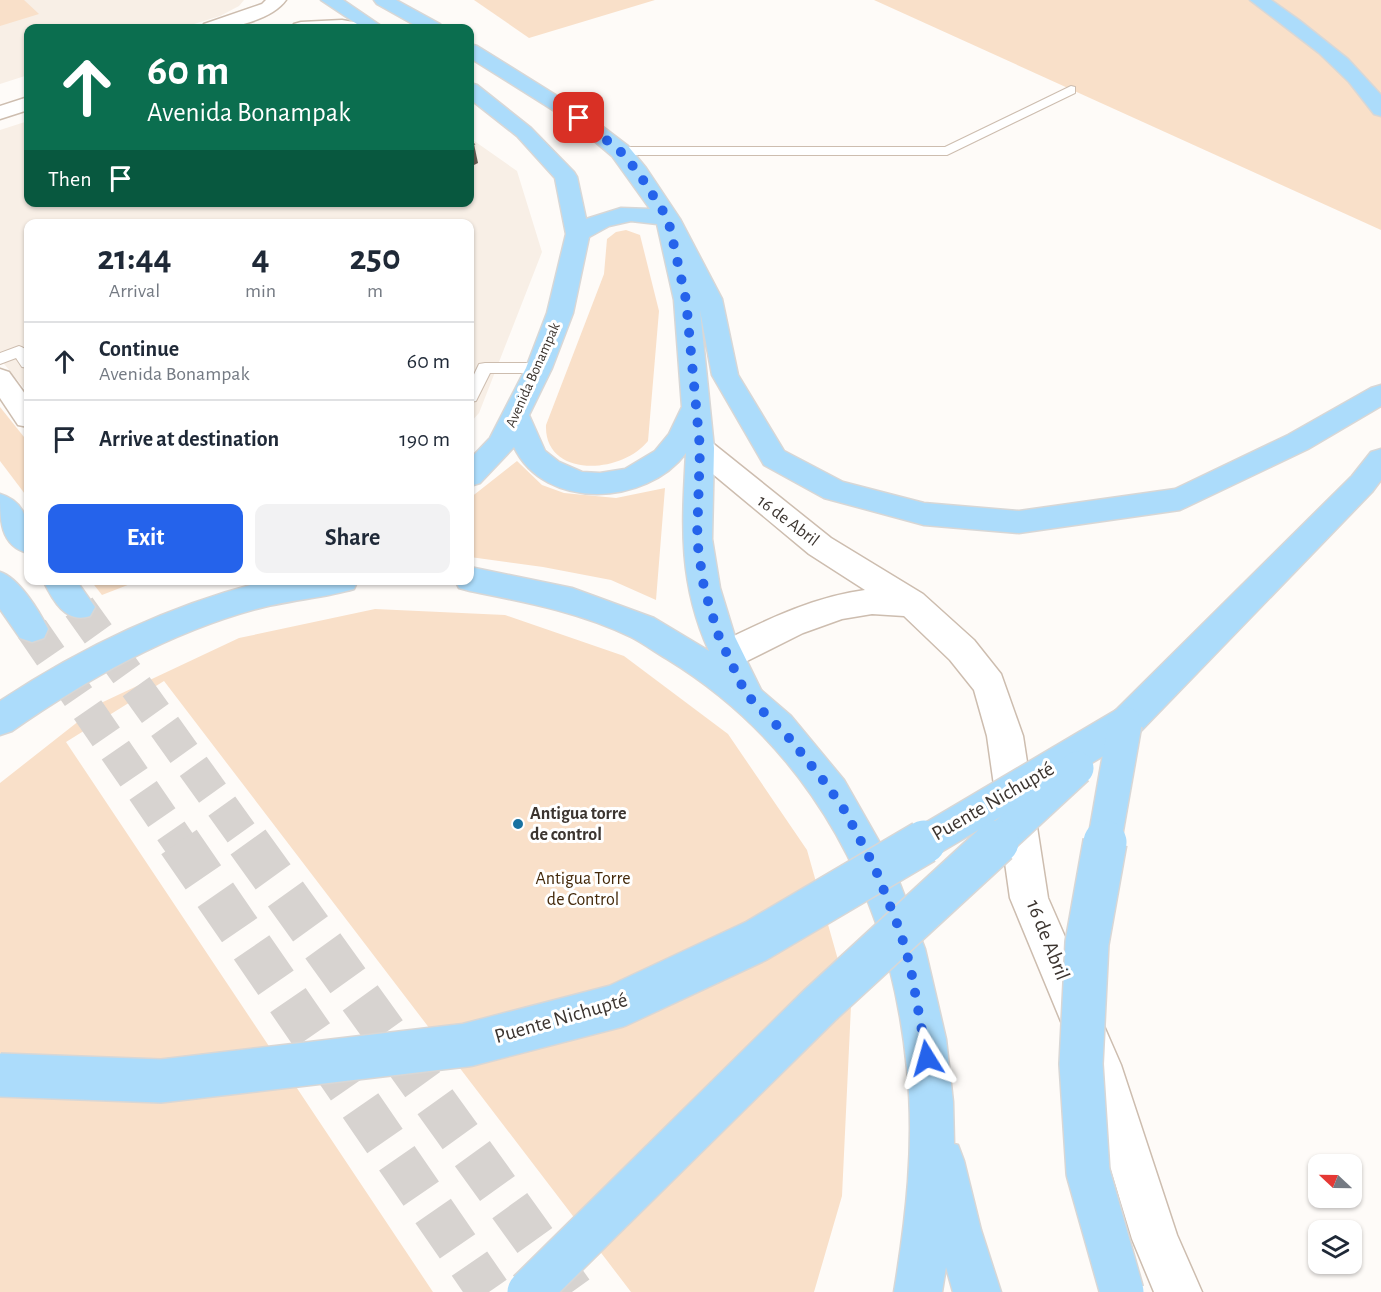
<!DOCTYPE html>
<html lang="en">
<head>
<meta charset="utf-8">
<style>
	body { margin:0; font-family:"Alegreya Sans",sans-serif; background:#f2f2f3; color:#1f2937; height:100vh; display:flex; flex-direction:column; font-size:22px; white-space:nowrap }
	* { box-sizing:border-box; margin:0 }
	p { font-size:20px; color:#747a83 }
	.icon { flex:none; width:33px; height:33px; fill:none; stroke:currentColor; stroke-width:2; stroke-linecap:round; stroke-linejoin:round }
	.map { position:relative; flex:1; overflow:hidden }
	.details { position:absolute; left:24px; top:219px; width:450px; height:366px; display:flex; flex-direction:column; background:#fff; border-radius:12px; box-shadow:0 2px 4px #0004 }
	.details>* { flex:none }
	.banner { position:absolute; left:24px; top:24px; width:450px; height:183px; border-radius:12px; box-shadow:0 2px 4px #0004; background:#0b6e4f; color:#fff; overflow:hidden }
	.needle { width:39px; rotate:292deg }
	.fabs { position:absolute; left:1308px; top:1154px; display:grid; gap:12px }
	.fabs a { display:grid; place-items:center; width:54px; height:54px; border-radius:12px; background:#fff; box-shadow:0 2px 4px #0004; font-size:30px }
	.pin { position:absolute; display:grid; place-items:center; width:51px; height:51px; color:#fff; margin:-26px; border-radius:12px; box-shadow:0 3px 9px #0006 }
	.me { position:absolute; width:66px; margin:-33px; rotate:352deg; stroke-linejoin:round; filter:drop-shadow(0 0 4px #0008) }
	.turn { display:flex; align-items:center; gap:21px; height:126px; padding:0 24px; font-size:27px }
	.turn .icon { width:78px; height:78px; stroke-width:2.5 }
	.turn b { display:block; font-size:42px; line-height:51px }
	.then { display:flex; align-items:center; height:57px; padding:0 24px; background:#0003; gap:12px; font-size:22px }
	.eta { display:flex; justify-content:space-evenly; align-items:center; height:102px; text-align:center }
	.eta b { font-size:36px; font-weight:600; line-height:42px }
	.action { display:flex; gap:12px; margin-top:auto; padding:12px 24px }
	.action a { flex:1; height:69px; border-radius:12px; background:#2563eb; color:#fff; font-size:24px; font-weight:600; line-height:69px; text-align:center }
	.action a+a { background:#f2f2f3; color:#1f2937 }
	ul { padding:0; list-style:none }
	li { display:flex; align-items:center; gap:18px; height:78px; padding:0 24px; border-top:2px solid #e0e1e3 }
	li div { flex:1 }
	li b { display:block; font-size:22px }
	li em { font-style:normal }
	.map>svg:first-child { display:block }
	.built { fill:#f8efe6 }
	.green { fill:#f9e0c9 }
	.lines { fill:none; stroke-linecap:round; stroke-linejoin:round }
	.primary-tunnel-far1 { stroke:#d7d3d0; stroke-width:33; stroke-dasharray:33 16; stroke-linecap:butt }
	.primary-tunnel { stroke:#d7d3d0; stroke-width:43; stroke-dasharray:43 21; stroke-linecap:butt }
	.lane-casing { stroke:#cdbdaf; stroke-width:2 }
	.secondary-casing { stroke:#cdbdaf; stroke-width:3 }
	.primary-casing { stroke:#d8d7d6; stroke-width:3 }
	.lane { fill:#fff; fill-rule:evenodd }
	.secondary { fill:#fff; fill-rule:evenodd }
	.primary { fill:#acdcfb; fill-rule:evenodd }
	.primary-bridge-far1-casing { stroke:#d8d7d6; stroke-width:36; stroke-linecap:butt }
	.primary-bridge-casing { stroke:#d8d7d6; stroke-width:46; stroke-linecap:butt }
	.primary-bridge-far1 { stroke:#acdcfb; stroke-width:33 }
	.primary-bridge { stroke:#acdcfb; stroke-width:43 }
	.shaded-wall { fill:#685d53 }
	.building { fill:#948577; stroke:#685d53; stroke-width:1.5 }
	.route { stroke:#2563eb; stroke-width:10; stroke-dasharray:0 18 }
	.poi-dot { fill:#1972a1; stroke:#fff; stroke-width:2 }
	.labels { text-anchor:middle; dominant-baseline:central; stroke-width:6; stroke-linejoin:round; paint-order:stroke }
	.far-street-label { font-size:15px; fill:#3c3530; stroke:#fff }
	.street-label { font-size:18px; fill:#3c3530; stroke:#fff }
	.poi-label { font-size:18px; font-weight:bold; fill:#3c3530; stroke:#fff; text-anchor:start }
	.park-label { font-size:18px; fill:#432809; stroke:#fff }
	.near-street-label { font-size:21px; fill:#3c3530; stroke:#fff }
</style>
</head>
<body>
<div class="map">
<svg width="1381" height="1292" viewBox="0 0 1381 1292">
	<rect width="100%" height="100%" fill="#fefbf8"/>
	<g class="built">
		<path d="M 0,0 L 244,0 L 239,6 L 220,16 L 181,28 L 28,28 L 28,75 L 0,84 Z"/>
		<path d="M 28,121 L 28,202 L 470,202 L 470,138 L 517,171 L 542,252 L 479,413 L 470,423 L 470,224 L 28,224 L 28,393 L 0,359 L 0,130 Z"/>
	</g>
	<g class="green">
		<path d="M 0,0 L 24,0 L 39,14 L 0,26 Z"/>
		<path d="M 474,0 L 655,0 L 529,38 Z"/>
		<path d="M 874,0 L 1381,0 L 1381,230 Z"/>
		<path d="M 626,230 L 640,235 L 659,311 L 648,441 C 621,475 544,478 546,425 L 604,274 L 607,239 L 616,232 Z"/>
		<path d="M 0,407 L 28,442 L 28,498 L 0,461 Z"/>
		<path d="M 517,461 L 542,485 L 564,493 L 616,498 L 665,488 L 656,600 L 611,580 L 543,567 L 470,557 L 470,498 Z"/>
		<path d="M 91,581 L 138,581 L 102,595 Z"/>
		<path d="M 375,609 L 505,615 L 624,656 L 728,734 L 807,850 L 851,1006 L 842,1196 L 814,1292 L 631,1292 L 164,681 L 66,742 L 433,1292 L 0,1292 L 0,783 L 103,702 L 239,638 Z"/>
	</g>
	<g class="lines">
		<g class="primary-tunnel-far1">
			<path d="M 79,607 L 249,844"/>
			<path d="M 32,629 L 180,844"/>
		</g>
		<g class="primary-tunnel">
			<path d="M 179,842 L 489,1292"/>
			<path d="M 248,842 L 572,1292"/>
		</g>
		<g class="lane-casing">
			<g id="lane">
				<path d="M 1071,86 L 1075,87 L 1075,93 L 947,155 L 620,155 L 614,151 L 620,147 L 945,147 Z"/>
				<path d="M 19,346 C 30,349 28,358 28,368 L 22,367 L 16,358 L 0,364 L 0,353 Z"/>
				<path d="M 485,363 L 539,363 L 547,368 L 539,373 L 490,373 L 476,401 L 470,402 L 470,383 L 479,364 Z"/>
			</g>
		</g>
		<g class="secondary-casing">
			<g id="secondary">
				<path d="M 266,0 L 286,0 C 271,21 225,31 202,28 L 204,24 L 262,4 Z"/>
				<path d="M 342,20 L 365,24 L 367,28 L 292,28 L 294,24 L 301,22 Z"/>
				<path d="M 28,97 L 28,110 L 0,119 L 0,106 Z"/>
				<path d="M 0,369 L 9,372 L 28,398 L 28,427 L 18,425 L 0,398 Z"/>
				<path d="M 700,438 L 710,441 L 831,538 L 923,594 L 974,640 L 1001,674 L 1023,736 L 1048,898 L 1121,1065 L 1177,1235 L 1202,1292 L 1154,1292 L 1132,1239 L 1079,1065 L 1010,898 L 987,736 L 974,690 L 950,660 L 904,616 L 872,614 L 842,619 L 803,633 L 739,665 L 727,669 L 715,665 L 710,655 L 715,645 C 763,622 811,597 865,590 L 809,554 L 690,455 L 686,448 L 690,441 Z"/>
			</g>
		</g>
		<g class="primary-casing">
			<g id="primary">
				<path d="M 321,0 L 343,0 L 384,28 L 363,28 Z"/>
				<path d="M 374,0 L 396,0 L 440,24 L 442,28 L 420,28 L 377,4 Z"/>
				<path d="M 1250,0 L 1271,0 L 1299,20 L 1348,59 L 1381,95 L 1381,116 L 1374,114 L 1349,82 L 1319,53 Z"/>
				<path d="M 470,44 L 477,46 L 586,114 L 628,146 L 646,168 L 680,219 L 722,299 L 738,375 L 784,451 L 843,482 L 924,503 L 1019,511 L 1175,489 L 1288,435 L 1371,388 L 1381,385 L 1381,406 L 1308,449 L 1180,510 L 1019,533 L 924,525 L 824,498 L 764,465 L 712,375 L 700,310 L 714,448 L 712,539 L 720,588 L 735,637 L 761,690 L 791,716 L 844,780 L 893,866 L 925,949 L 946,1039 L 953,1102 L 954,1144 L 958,1145 L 964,1161 L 981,1230 L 1001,1292 L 953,1292 L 946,1267 L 942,1292 L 894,1292 C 906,1219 915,1144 907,1069 C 891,900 814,749 667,659 C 655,652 643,643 631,637 C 580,612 525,602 470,591 L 459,588 L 455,580 L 470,580 L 470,567 L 572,588 L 654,618 L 709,651 C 678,582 682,525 686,453 C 646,506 545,511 514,447 L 480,483 L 470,486 L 470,459 L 490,438 L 526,368 L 547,313 L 566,234 L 555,178 L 517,136 L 470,99 L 470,83 L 477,85 L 531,128 L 574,172 L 577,177 L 586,219 L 621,208 L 650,209 L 612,156 L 572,122 L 470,58 ZM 631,221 L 657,224 L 674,300 L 682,407 L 669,434 L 655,451 L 625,469 L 600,473 L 582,472 L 559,462 L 545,451 L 529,415 L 552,368 L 573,313 L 589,237 L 609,226 Z"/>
				<path d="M 1381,449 L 1381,480 L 1372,492 L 1137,735 L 1125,739 L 1113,735 L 1108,724 L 1113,713 L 1352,476 L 1371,452 Z"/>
				<path d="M 0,494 C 30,503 28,528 28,553 C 0,546 0,519 0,494 Z"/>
				<path d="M 0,572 C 19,578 39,611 48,629 L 44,638 L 32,642 L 20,638 L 0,609 Z"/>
				<path d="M 43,580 L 76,580 L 95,607 L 90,616 C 66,624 53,601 43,580 Z"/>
				<path d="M 270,580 L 358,580 L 354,589 C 324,598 288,600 256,609 C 168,633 87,679 12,731 L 0,735 L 0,701 C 82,647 174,603 270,580 Z"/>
			</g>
		</g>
		<use href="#lane" class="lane"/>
		<use href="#secondary" class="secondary"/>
		<use href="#primary" class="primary"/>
		<g class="primary-bridge-far1-casing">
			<g id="primary-bridge-far1">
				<path d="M 922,844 L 1125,724"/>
				<path d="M 995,844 L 1077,768"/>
				<path d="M 1104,844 L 1125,724"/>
			</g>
		</g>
		<g class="primary-bridge-casing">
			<g id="primary-bridge">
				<path d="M 1105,842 L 1087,943 L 1081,1064 L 1088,1172 L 1122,1292"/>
				<path d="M 0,1075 L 161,1081 L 467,1045 L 617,1006 L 756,941 L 924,842"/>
				<path d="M 529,1292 L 820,1005 L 997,842"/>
			</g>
		</g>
		<use href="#primary-bridge-far1" class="primary-bridge-far1"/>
		<use href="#primary-bridge" class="primary-bridge"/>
	</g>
	<g class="shaded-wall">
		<path d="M 474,144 L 478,163 L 470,167 L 470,146 Z"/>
		<path d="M 470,302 L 472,314 L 470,320 Z"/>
	</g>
	<path class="building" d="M 470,141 L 474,144 L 470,146 Z"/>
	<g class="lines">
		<path class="route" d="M 579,118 L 620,151 L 638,172 L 668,219 L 686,300 L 700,448 L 697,540 L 704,588 L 719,637 L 746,694 L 790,739 L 827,785 L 845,811 L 875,868 L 900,931 L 910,965 L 927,1058"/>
	</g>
	<circle class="poi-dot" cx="518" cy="824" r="6"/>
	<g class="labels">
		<g class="far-street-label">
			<text transform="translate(533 375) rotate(-66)">Avenida Bonampak</text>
		</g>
		<g class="street-label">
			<text transform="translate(788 521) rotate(37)">16 de Abril</text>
		</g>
		<g class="poi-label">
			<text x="530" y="814">Antigua torre<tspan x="530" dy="21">de control</tspan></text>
		</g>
		<g class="park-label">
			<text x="583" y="879">Antigua Torre<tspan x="583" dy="21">de Control</tspan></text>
		</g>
		<g class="near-street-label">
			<text transform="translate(993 801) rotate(-30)">Puente Nichupté</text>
			<text transform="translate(1048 940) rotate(68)">16 de Abril</text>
			<text transform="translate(561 1018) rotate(-16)">Puente Nichupté</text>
		</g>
	</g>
</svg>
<div class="fabs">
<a><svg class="needle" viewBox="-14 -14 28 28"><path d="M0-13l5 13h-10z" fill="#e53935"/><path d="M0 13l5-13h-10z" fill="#747a83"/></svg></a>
<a><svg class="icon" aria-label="layers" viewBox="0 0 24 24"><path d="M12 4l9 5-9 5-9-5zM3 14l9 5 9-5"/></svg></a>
</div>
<div class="pin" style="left:579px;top:118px;background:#d93025"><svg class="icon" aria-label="arrive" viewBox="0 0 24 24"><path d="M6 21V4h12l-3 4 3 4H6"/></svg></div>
<svg class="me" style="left:927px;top:1058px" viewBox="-20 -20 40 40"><path d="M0-17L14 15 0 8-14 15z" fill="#2563eb" stroke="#fff" stroke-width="4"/></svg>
<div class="banner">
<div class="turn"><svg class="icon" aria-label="ahead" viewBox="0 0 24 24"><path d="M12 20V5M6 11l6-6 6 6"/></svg><div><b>60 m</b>Avenida Bonampak</div></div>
<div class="then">Then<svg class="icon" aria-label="arrive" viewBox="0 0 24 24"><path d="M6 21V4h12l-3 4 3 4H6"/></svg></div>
</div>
<section class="details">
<div class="eta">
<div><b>21:44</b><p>Arrival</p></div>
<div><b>4</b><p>min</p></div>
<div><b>250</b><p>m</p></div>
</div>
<ul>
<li><svg class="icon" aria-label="ahead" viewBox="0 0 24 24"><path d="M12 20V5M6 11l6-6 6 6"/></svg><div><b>Continue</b><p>Avenida Bonampak</p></div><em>60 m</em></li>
<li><svg class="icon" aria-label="arrive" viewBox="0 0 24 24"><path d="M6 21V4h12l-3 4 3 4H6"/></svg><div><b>Arrive at destination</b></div><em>190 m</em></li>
</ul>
<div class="action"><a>Exit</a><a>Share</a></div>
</section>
</div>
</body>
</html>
